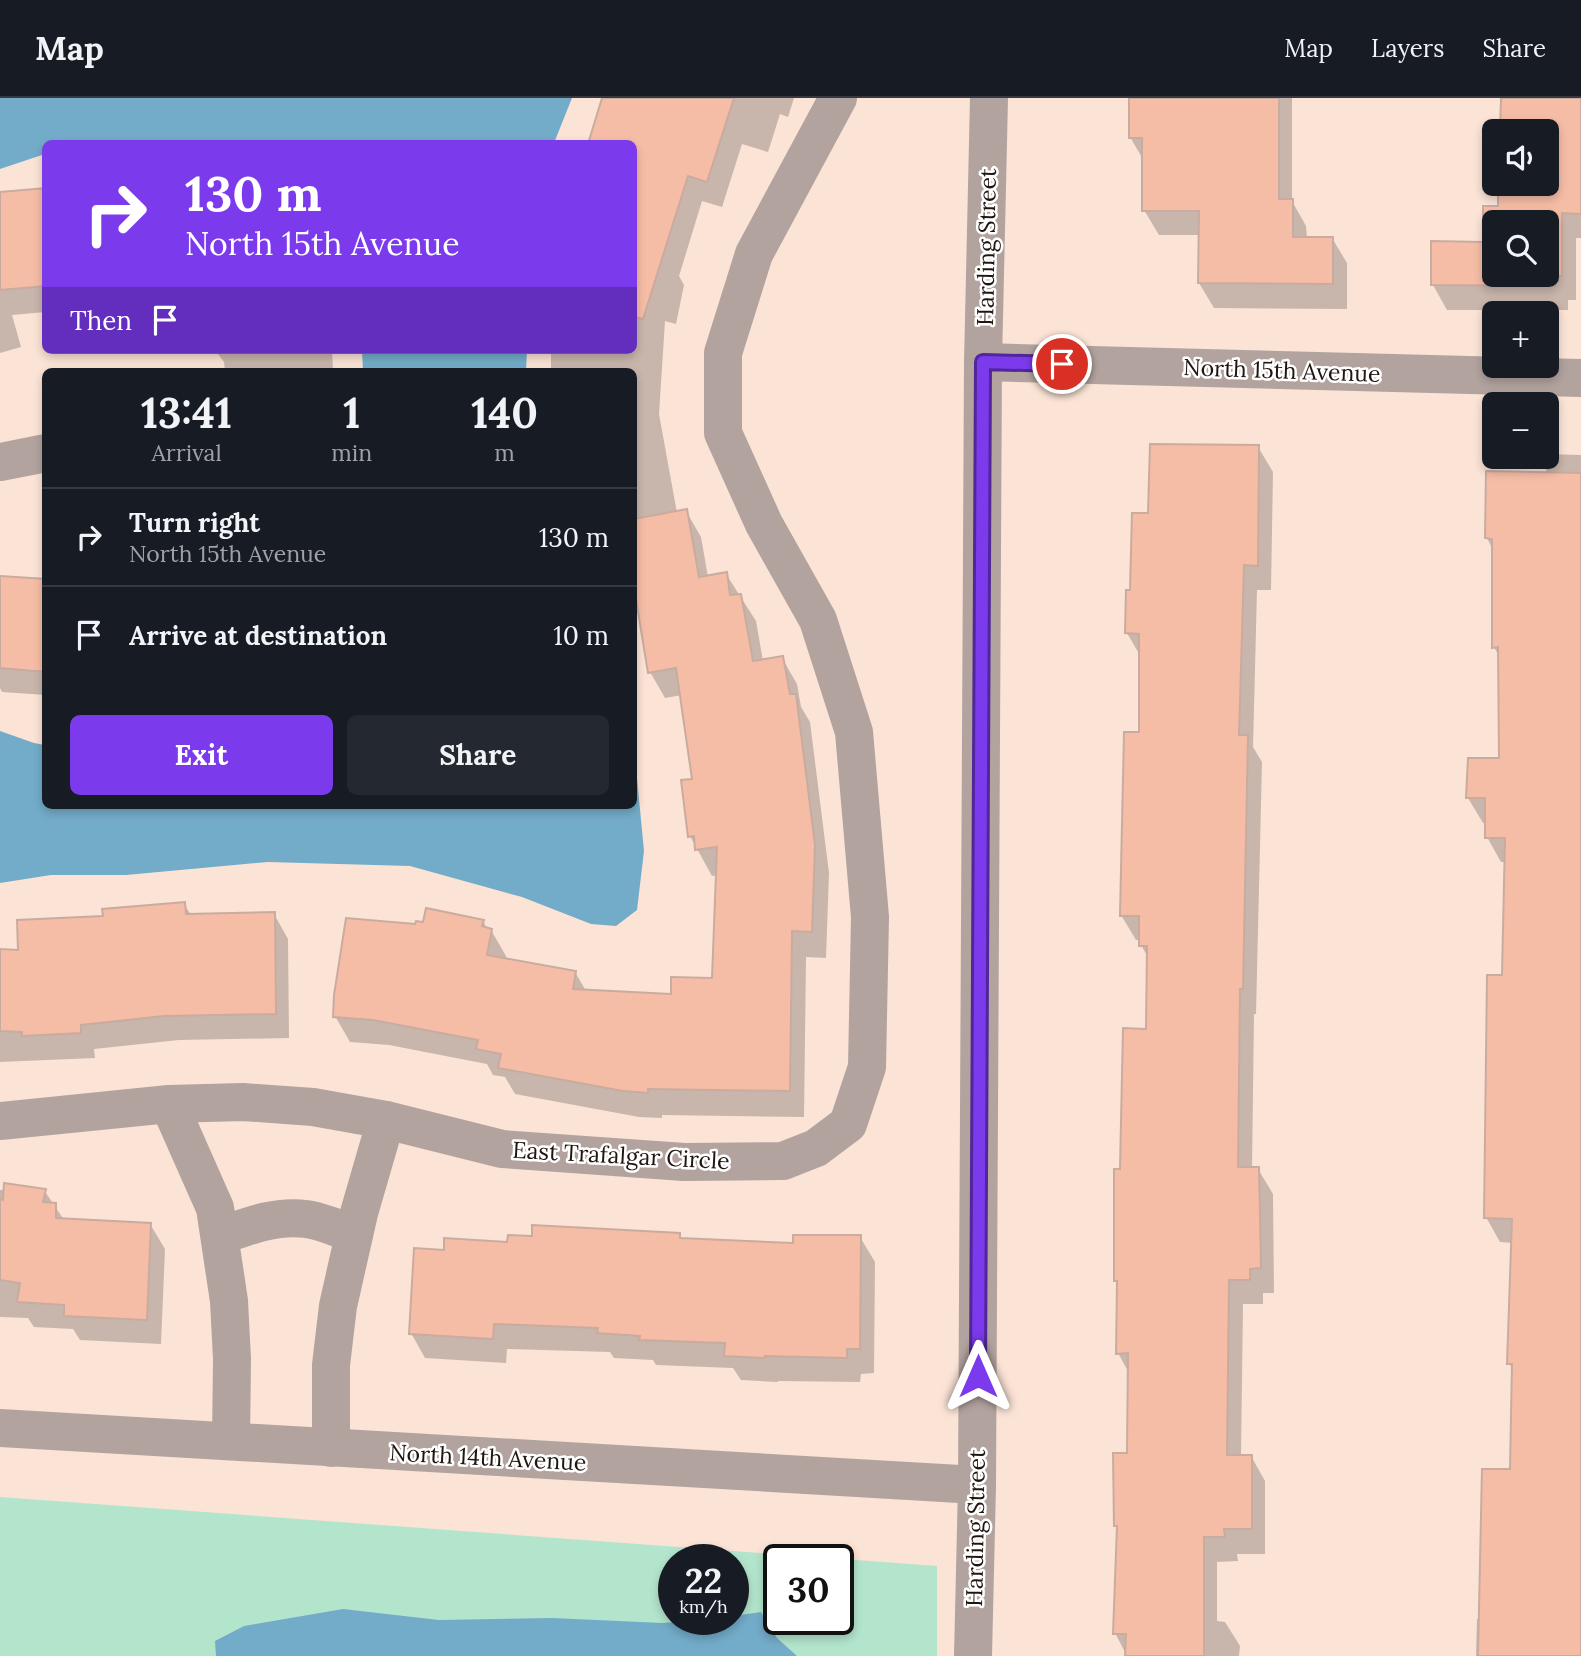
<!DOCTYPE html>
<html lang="en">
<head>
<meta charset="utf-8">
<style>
	body { margin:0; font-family:Lora,serif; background:#242831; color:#f1f3f6; height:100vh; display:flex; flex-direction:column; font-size:26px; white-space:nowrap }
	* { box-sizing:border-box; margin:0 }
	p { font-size:23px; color:#9ea1a6 }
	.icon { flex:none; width:38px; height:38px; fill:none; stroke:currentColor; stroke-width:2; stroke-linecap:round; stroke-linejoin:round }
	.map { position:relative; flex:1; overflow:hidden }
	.side { position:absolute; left:42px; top:270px; width:595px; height:441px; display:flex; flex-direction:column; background:#171b24; border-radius:10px; box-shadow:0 4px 10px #0003 }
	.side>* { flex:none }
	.banner { position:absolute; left:42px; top:42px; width:595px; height:214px; border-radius:10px; box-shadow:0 4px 10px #0003; background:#7c3aed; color:#fff; overflow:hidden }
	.tools { position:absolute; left:1482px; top:21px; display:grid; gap:14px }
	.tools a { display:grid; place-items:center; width:77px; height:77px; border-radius:10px; background:#171b24; box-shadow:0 4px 10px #0003; font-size:35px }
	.speed { position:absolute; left:658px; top:1446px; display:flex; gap:14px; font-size:35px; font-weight:700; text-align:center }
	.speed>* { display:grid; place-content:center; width:91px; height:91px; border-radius:50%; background:#171b24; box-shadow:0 4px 10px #0003; line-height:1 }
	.speed small { font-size:18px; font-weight:400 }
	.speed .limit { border:4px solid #111; border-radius:10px; background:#fff; color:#111 }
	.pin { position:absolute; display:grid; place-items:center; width:60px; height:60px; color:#fff; margin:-30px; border:4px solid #fff; border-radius:50%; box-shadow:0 2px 7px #0007 }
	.me { position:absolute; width:77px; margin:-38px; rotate:0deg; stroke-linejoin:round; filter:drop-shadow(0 0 5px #0008) }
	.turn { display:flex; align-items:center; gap:24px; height:147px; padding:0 28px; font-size:32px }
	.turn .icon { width:91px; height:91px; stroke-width:2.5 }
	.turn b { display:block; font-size:49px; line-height:60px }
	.then { display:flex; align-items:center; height:66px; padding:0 28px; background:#0003; gap:14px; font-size:26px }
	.eta { display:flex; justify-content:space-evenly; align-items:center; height:119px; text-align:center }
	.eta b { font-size:42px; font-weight:800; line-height:49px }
	.action { display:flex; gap:14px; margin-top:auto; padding:14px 28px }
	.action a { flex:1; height:80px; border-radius:10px; background:#7c3aed; color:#fff; font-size:28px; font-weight:800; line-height:80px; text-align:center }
	.action a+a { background:#242831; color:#f1f3f6 }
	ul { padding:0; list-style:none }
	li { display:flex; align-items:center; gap:21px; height:98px; padding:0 28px; border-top:2px solid #363941 }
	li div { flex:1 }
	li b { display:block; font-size:26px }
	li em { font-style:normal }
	header { display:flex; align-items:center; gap:42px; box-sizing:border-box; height:98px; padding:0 35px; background:#171b24; border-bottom:2px solid #363941 }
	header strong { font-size:33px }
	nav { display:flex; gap:38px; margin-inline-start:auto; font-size:24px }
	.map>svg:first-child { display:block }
	.green { fill:#b3e5cd; fill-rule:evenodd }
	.water { fill:#73acc9 }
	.shadow { fill:#0003; fill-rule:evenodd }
	.building { fill:#f6bda6; stroke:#caab9f; stroke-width:2; fill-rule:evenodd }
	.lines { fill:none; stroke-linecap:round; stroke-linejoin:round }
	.minor { stroke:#b2a39f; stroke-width:38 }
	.route-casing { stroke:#51269a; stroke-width:18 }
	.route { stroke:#7c3aed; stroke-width:12 }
	.labels { text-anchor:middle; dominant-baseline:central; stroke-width:5; stroke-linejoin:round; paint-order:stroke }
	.street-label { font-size:23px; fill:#201510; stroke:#fff }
</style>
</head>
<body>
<header>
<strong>Map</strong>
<nav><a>Map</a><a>Layers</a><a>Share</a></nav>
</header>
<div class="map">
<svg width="1581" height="1558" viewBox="0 0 1581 1558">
	<rect width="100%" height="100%" fill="#fbe3d6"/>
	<path class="green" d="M 0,1399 L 937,1468 L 937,1558 L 0,1558 ZM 674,1461 L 733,1461 L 733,1521 L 674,1521 ZM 779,1461 L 838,1461 L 838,1521 L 779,1521 Z"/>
	<g class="water">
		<path d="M 0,0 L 572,0 L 554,45 L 139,46 L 129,42 L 101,46 L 46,46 L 45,56 L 0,71 Z"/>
		<path d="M 362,252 L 527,252 L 526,273 L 363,273 Z"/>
		<path d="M 0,633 L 34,645 L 45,647 L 46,707 L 634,707 L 634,649 L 644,753 L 637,812 L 616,828 L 591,826 L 522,799 L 410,768 L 268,764 L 126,777 L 51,777 L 0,785 Z"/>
		<path d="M 343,1511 L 439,1522 L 552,1520 L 663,1525 L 711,1521 L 733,1521 L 733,1518 L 761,1514 L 777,1540 L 797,1558 L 216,1558 L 215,1543 L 244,1528 Z"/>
	</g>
	<g class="shadow">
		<path d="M 612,0 L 794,0 L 788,19 L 780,16 L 768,54 L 742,46 L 722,109 L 702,103 L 679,178 L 684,187 L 676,226 L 665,223 L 659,316 L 677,415 L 686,413 L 701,439 L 708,479 L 726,476 L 756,523 L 763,563 L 782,560 L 797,586 L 801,609 L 810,624 L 829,775 L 826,860 L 806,859 L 804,1019 L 662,1017 L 662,1020 L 639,1019 L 515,996 L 505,979 L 493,977 L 487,966 L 389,947 L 350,944 L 335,918 L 417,828 L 483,823 L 487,831 L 491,832 L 506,858 L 506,862 L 575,874 L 586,893 L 673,898 L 714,881 L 718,777 L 712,778 L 690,738 L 694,683 L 682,597 L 665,600 L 650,574 L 639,513 L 634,514 L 634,273 L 551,273 L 551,252 L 634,252 L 634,46 Z"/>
		<path d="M 1131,0 L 1292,0 L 1292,103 L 1306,128 L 1307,141 L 1332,140 L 1347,165 L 1347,211 L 1214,210 L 1199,185 L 1200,137 L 1159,137 L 1144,112 L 1144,63 L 1130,39 Z"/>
		<path d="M 1500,0 L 1581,0 L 1581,140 L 1576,140 L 1576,202 L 1568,202 L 1568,212 L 1447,212 L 1433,187 L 1485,146 L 1500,110 L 1500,86 L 1547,86 L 1547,33 L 1502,33 L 1502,4 ZM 1494,124 L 1547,124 L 1547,177 L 1494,177 Z"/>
		<path d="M 46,92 L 46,214 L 12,217 L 21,249 L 0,255 L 0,129 Z"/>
		<path d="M 215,252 L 332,252 L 333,273 L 225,273 L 224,264 Z"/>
		<path d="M 1258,349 L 1273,374 L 1271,492 L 1257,492 L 1253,649 L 1262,664 L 1256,916 L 1254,916 L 1252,1071 L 1258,1071 L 1273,1096 L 1274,1195 L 1263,1195 L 1263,1206 L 1243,1206 L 1241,1358 L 1251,1358 L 1265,1383 L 1265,1456 L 1237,1456 L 1238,1463 L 1217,1464 L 1217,1523 L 1225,1524 L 1240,1548 L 1239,1558 L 1127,1558 L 1115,1535 L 1119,1433 L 1116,1428 L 1129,1356 L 1129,1275 L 1118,1255 L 1119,1189 L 1115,1183 L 1121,1072 L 1148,932 L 1149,861 L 1141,847 L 1141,842 L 1136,842 L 1121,817 L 1141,636 L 1141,559 L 1127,535 L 1132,494 L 1150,416 Z"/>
		<path d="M 1547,356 L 1581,357 L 1581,1558 L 1476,1558 L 1477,1521 L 1481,1521 L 1511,1373 L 1514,1274 L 1509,1265 L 1513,1145 L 1500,1144 L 1486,1119 L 1503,879 L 1506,764 L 1501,764 L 1487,739 L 1487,725 L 1483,725 L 1468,700 L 1501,662 L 1500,560 L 1494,549 L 1493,452 L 1487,440 L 1546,376 Z"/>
		<path d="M 0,480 L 46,484 L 46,597 L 2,594 L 0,590 Z"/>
		<path d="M 184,806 L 191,817 L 274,816 L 288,841 L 289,940 L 179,942 L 94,951 L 95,960 L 0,964 L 0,853 L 20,854 L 104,820 Z"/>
		<path d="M 0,1092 L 44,1092 L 64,1122 L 150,1126 L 165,1151 L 161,1246 L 80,1242 L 73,1231 L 34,1229 L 28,1220 L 0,1219 Z"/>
		<path d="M 679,1137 L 682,1142 L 795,1147 L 860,1139 L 875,1164 L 874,1275 L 861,1276 L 860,1284 L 778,1283 L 778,1284 L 741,1282 L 733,1270 L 656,1267 L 653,1262 L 614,1260 L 610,1254 L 507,1251 L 506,1265 L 425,1260 L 411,1235 L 446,1154 L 509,1146 Z"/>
	</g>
	<g class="building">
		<path d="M 602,0 L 734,0 L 707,84 L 688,78 L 643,221 L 634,219 L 634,46 L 588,46 Z"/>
		<path d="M 1129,0 L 1279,0 L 1279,101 L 1293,101 L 1293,139 L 1333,139 L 1333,186 L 1198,185 L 1199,113 L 1142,113 L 1142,40 L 1129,40 Z"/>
		<path d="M 1501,0 L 1581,0 L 1581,116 L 1562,115 L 1562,178 L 1555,178 L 1555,188 L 1431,187 L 1431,143 L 1483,144 L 1483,108 L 1498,108 L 1498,86 L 1547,86 L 1547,33 L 1500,33 ZM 1494,124 L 1547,124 L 1547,177 L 1494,177 Z"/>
		<path d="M 46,90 L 46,188 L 0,192 L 0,94 Z"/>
		<path d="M 1150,346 L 1259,347 L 1258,468 L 1244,467 L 1239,637 L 1248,637 L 1243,891 L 1240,891 L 1238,1069 L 1259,1069 L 1261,1170 L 1250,1171 L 1250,1182 L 1229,1182 L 1227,1357 L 1252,1357 L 1252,1431 L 1224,1431 L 1225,1439 L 1204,1439 L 1204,1558 L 1125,1558 L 1126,1536 L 1113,1536 L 1117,1428 L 1114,1428 L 1113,1355 L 1127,1355 L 1128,1255 L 1116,1256 L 1117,1183 L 1114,1183 L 1114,1071 L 1120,1071 L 1123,930 L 1146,931 L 1147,848 L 1139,848 L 1139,818 L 1120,818 L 1124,634 L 1139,634 L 1139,536 L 1125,535 L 1126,492 L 1130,492 L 1132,415 L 1148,415 Z"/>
		<path d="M 1486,373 L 1581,375 L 1581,1558 L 1478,1558 L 1482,1371 L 1510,1371 L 1512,1266 L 1507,1266 L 1512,1121 L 1484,1120 L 1487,877 L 1502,877 L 1505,740 L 1485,740 L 1485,700 L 1466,700 L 1468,660 L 1499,660 L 1498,549 L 1492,550 L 1492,441 L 1485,440 Z"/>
		<path d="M 687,411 L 699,479 L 727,474 L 730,497 L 741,496 L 753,563 L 783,558 L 790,596 L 796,596 L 815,747 L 812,834 L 792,833 L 790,993 L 648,991 L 648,995 L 623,993 L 498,970 L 501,956 L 476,951 L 478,942 L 373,922 L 333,919 L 334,897 L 346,820 L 415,826 L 416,823 L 423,824 L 426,810 L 484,822 L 482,828 L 492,831 L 487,857 L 576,873 L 573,891 L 671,896 L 671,879 L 712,880 L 717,749 L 695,752 L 694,738 L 688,739 L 681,682 L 692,681 L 676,570 L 648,575 L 634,489 L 634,421 Z"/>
		<path d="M 0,478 L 46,481 L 46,574 L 0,570 Z"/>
		<path d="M 185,804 L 186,816 L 275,814 L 276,916 L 164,918 L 81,927 L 81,935 L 22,938 L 22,934 L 0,933 L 0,851 L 18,852 L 17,822 L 103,818 L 102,811 Z"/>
		<path d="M 4,1085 L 46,1091 L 43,1104 L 56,1105 L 56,1120 L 151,1125 L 147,1222 L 64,1218 L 64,1207 L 17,1204 L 20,1185 L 0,1182 L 0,1101 L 3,1102 Z"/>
		<path d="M 532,1127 L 680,1135 L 680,1140 L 793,1145 L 793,1137 L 861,1137 L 860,1251 L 847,1251 L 847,1260 L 765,1258 L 765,1260 L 724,1258 L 725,1245 L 639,1242 L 640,1238 L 597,1235 L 598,1230 L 494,1226 L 493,1241 L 409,1236 L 414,1150 L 444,1152 L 444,1140 L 507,1144 L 508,1137 L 532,1138 Z"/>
	</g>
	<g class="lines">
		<g class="minor">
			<path d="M 983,264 L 1581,280"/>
			<path d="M 0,364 L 46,355"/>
			<path d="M 169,1006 L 215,1110 L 229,1203 L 232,1261 L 231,1343"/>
			<path d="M 0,1023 L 169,1006 L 243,1004 L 313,1009 L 386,1022 L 502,1051 L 684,1064 L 783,1063 L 816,1050 L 848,1026 L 867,969 L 870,819 L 854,634 L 818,522 L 764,426 L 723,335 L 723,255 L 754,156 L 838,0"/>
			<path d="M 220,1138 C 248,1128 276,1117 306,1121 C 322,1123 339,1131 354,1136"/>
			<path d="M 0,1330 L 977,1387"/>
			<path d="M 331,1350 L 331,1267 L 338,1208 L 359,1115 L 386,1022"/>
			<path d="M 973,1558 L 977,1387 L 983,264 L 989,0"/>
		</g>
	</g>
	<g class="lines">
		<g class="route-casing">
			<path id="route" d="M 978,1278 L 983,264 L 1062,266"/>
		</g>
		<use href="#route" class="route"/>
	</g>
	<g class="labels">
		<g class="street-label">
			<text transform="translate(986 149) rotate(-89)">Harding Street</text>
			<text transform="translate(1282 272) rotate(2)">North 15th Avenue</text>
			<text transform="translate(621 1057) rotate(3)">East Trafalgar Circle</text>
			<text transform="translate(488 1359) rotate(3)">North 14th Avenue</text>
			<text transform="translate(975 1430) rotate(-89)">Harding Street</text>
		</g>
	</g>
</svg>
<div class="tools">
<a><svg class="icon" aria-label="sound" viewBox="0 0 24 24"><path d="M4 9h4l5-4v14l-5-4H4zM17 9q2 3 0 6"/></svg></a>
<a><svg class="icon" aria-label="search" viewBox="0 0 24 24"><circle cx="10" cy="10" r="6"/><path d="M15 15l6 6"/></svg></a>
<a>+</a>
<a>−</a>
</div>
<div class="speed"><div>22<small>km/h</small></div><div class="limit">30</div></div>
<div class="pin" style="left:1062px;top:266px;background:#d93025"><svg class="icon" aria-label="arrive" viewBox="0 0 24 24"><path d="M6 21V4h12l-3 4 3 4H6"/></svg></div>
<svg class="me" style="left:978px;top:1278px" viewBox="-20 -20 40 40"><path d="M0-17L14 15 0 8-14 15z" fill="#7c3aed" stroke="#fff" stroke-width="4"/></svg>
<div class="banner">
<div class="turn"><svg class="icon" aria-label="right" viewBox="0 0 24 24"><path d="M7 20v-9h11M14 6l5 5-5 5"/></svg><div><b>130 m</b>North 15th Avenue</div></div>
<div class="then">Then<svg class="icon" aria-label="arrive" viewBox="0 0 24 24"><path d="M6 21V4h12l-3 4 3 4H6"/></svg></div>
</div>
<section class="side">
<div class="eta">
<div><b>13:41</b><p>Arrival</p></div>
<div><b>1</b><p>min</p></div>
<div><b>140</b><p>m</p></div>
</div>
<ul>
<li><svg class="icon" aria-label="right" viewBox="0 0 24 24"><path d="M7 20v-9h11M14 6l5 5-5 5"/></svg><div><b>Turn right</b><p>North 15th Avenue</p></div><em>130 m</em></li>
<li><svg class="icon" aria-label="arrive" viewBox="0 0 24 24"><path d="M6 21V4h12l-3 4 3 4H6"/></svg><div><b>Arrive at destination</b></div><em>10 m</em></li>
</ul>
<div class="action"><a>Exit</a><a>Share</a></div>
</section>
</div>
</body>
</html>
